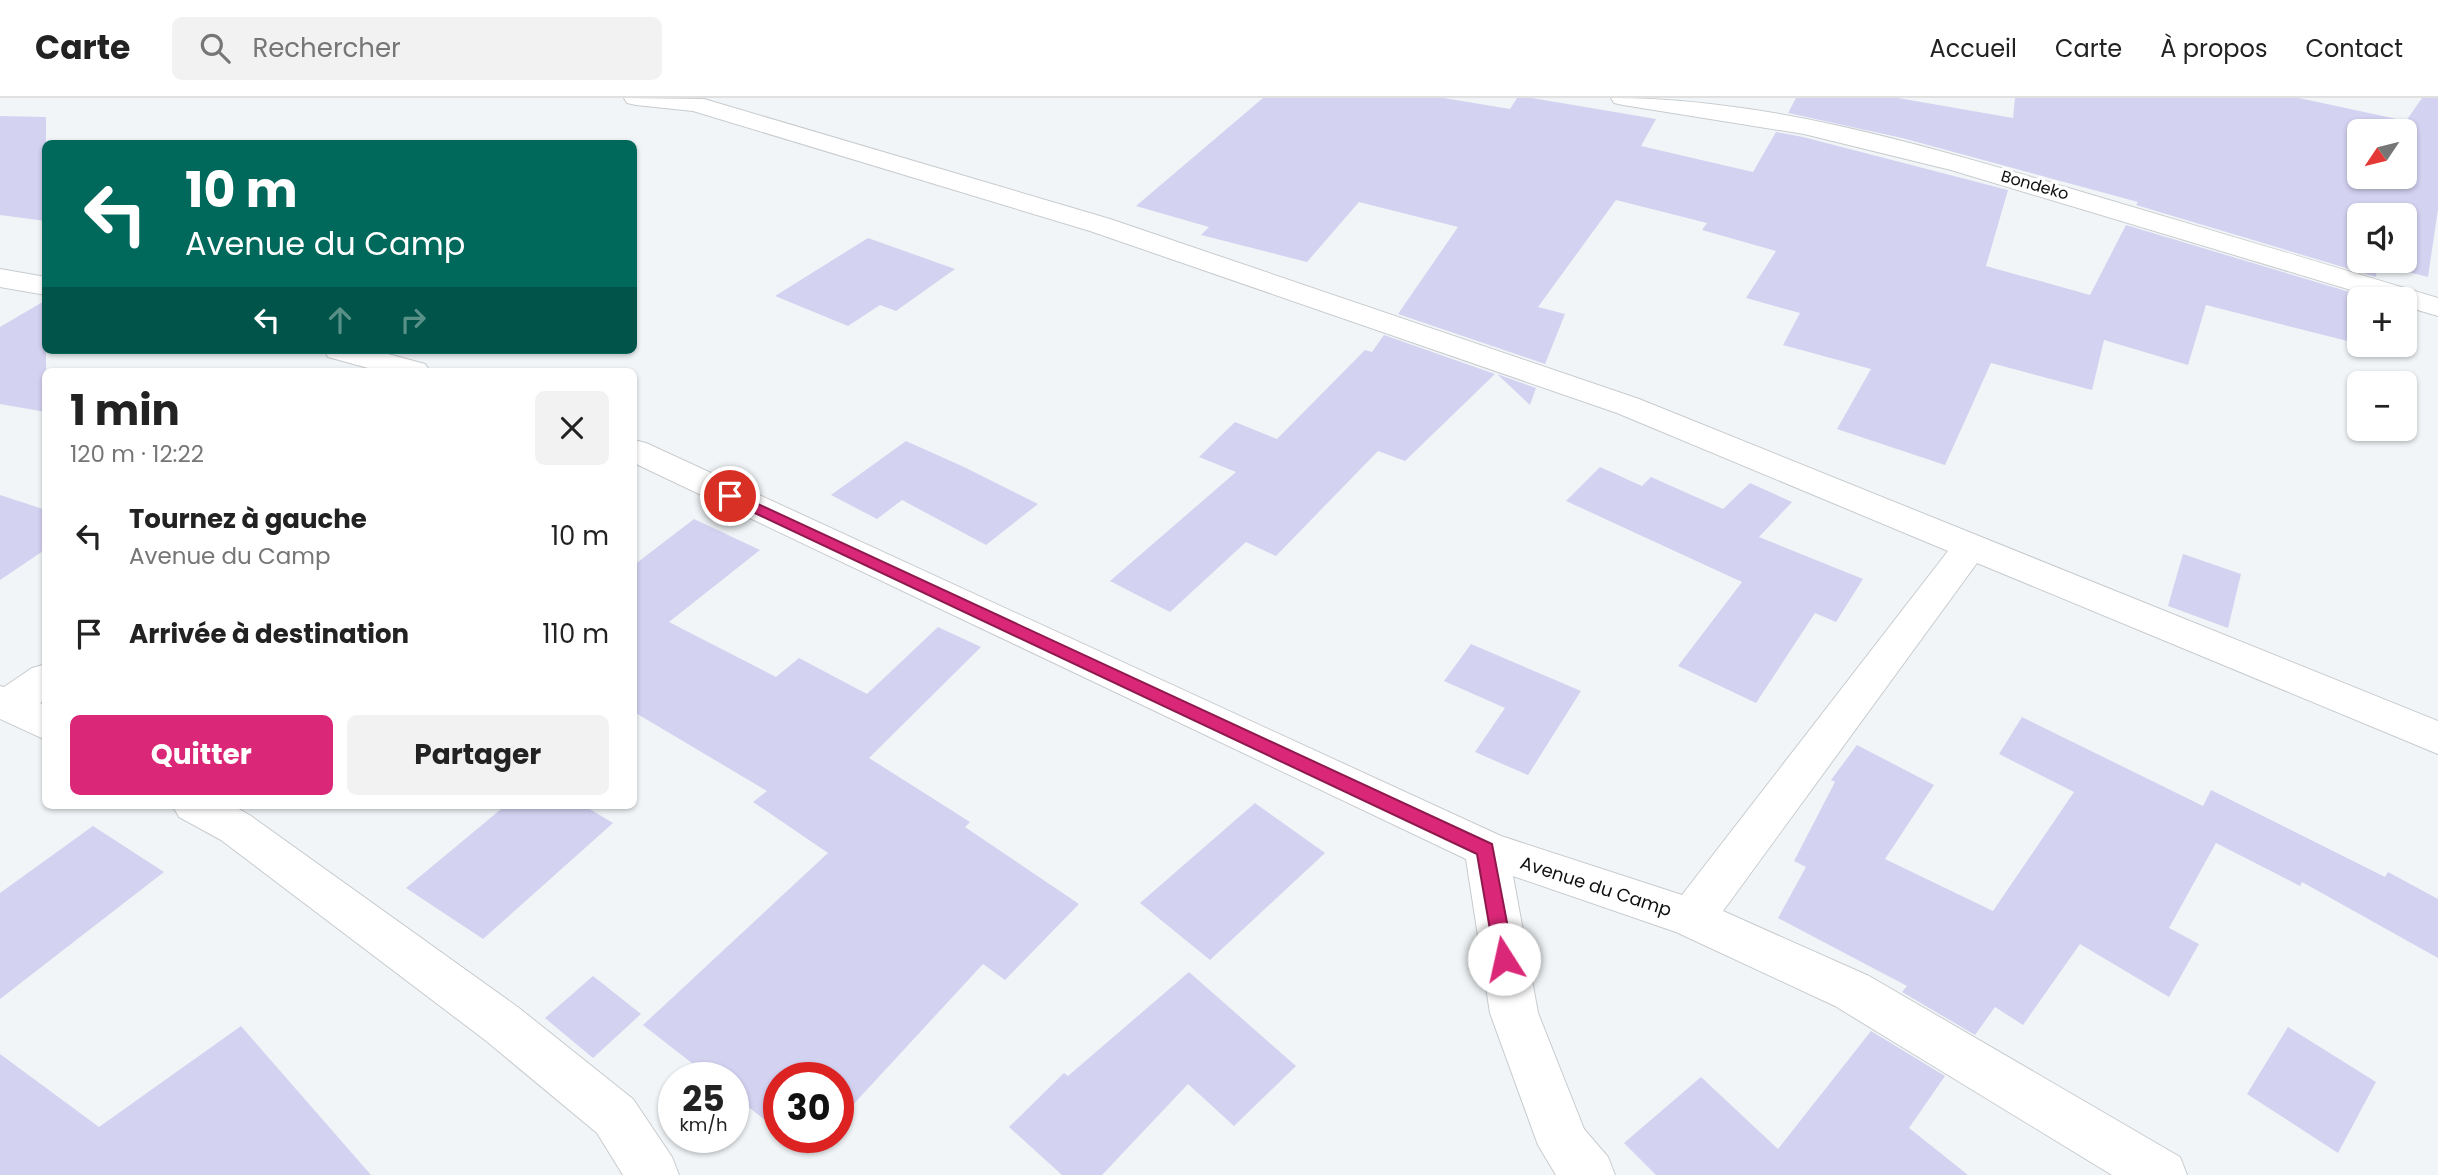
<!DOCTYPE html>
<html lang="fr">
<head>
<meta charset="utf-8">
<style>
	body { margin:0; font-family:Poppins,sans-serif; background:#f2f2f2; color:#222; height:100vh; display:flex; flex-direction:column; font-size:26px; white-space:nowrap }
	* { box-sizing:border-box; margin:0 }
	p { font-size:23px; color:#767676 }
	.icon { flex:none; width:38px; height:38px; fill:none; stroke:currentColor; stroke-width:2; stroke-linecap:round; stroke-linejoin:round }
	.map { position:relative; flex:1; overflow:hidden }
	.sheet { position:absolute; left:42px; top:270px; width:595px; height:441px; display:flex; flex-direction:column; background:#fff; border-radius:10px; box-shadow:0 2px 5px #0004 }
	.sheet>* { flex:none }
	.top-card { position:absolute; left:42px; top:42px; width:595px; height:214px; border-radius:10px; box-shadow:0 2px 5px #0004; background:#00695c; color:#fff; overflow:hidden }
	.needle { width:46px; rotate:235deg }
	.controls { position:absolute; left:2347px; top:21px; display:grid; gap:14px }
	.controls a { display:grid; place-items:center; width:70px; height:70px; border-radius:10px; background:#fff; box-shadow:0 2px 5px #0004; font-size:35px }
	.speed { position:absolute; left:658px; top:964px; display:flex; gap:14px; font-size:35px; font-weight:700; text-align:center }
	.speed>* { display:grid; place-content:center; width:91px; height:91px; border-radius:50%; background:#fff; box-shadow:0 2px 5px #0004; line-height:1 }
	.speed small { font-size:18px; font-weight:400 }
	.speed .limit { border:10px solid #d22; background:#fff; color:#111 }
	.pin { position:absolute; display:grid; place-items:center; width:60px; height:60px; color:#fff; margin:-30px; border:4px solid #fff; border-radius:50%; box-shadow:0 2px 7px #0007 }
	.me { position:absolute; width:77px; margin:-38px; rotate:350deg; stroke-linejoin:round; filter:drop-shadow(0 0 5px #0008) }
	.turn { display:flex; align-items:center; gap:24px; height:147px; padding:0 28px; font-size:32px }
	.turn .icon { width:91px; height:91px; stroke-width:2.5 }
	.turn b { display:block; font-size:49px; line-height:60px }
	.lanes { display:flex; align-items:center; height:66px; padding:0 28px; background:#0003; justify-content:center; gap:35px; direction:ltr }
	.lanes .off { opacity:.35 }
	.round { display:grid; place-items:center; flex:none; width:74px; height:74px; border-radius:10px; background:#f2f2f2 }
	.head { display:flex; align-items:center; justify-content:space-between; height:119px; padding:0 28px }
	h1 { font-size:42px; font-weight:700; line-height:52px }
	.button { display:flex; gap:14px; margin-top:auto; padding:14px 28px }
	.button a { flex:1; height:80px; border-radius:10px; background:#db2777; color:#fff; font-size:28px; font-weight:700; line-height:80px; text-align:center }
	.button a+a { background:#f2f2f2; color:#222 }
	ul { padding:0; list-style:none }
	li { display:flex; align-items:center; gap:21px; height:98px; padding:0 28px }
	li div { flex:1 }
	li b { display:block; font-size:26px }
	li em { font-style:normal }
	header { display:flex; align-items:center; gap:42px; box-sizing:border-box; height:98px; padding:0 35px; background:#fff; border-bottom:2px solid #e0e0e0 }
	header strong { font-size:33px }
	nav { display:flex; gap:38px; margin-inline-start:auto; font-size:24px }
	.search { width:490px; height:63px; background:#f2f2f2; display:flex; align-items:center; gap:18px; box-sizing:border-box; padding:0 24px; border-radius:10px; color:#767676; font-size:26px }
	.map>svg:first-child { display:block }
	.building { fill:#d4d2f1; fill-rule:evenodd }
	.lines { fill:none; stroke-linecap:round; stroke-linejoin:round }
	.street-casing { stroke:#c8cbce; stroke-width:2 }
	.street { fill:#fff; fill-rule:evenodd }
	.route { fill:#db2777; stroke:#8e194d; stroke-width:2 }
	.labels { text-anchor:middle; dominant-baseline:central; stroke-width:7; stroke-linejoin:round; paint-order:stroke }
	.far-street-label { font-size:16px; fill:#0e0f10; stroke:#fff }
	.street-label { font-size:18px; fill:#0e0f10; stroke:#fff }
</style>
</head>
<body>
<header>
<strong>Carte</strong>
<div class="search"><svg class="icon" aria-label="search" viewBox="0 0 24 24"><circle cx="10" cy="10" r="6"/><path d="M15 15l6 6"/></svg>Rechercher</div>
<nav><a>Accueil</a><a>Carte</a><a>À propos</a><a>Contact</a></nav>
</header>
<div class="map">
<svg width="2438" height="1077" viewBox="0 0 2438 1077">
	<rect width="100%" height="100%" fill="#f1f5f7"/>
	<g class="building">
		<path d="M 1263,0 L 1444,0 L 1510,11 L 1517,0 L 1532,0 L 1656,21 L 1641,48 L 1753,74 L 1776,34 L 1803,39 L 2008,92 L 1986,168 L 2090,197 L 2126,127 L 2373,201 L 2359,201 L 2359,246 L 2206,207 L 2188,267 L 2104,242 L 2092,292 L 1991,265 L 1945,367 L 1837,331 L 1871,271 L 1783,247 L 1800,215 L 1746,200 L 1776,153 L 1702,132 L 1707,125 L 1616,102 L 1538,209 L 1565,216 L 1545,266 L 1398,216 L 1458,129 L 1359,104 L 1307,164 L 1201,137 L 1209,129 L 1136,108 Z"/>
		<path d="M 1796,0 L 1898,0 L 2013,20 L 2015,0 L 2299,0 L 2406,23 L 2422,0 L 2438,0 L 2438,111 L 2428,179 L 2377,166 L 2376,179 L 2136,107 L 2138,104 L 1902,40 L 1788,15 ZM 2359,33 L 2404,33 L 2404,79 L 2359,79 ZM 2359,117 L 2404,117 L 2404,163 L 2359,163 Z"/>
		<path d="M 0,18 L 46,19 L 46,123 L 0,117 Z"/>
		<path d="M 868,140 L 955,171 L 896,213 L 880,207 L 848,228 L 775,198 Z"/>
		<path d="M 46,202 L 46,314 L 0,306 L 0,229 Z"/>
		<path d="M 1384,237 L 1495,276 L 1405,363 L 1378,353 L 1276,458 L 1246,444 L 1170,514 L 1110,483 L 1236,374 L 1199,359 L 1235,324 L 1277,341 L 1365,252 L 1372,254 Z"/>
		<path d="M 1497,276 L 1536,290 L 1530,307 Z"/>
		<path d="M 906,343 L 964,369 L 1038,406 L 986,447 L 902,402 L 877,421 L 831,397 Z"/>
		<path d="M 1600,369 L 1642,388 L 1651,379 L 1723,411 L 1750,385 L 1792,404 L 1759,439 L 1863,481 L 1836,524 L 1815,515 L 1756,605 L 1678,568 L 1742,484 L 1566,403 Z"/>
		<path d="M 0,397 L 46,412 L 46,451 L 0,482 Z"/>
		<path d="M 694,421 L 760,452 L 669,524 L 776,579 L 799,560 L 867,596 L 938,529 L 981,549 L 869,660 L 970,724 L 965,729 L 1079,806 L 1005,882 L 983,866 L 838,1023 L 838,980 L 779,980 L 779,1033 L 733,997 L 733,980 L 711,980 L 643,927 L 828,755 L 753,704 L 767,693 L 634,614 L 634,467 Z"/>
		<path d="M 2183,456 L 2241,476 L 2228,530 L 2168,508 Z"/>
		<path d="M 1471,546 L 1581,593 L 1528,677 L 1475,654 L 1505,610 L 1444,583 Z"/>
		<path d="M 2022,619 L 2203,708 L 2211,692 L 2385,779 L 2388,774 L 2438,801 L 2438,860 L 2302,784 L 2300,788 L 2216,745 L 2169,830 L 2199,846 L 2169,899 L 2080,846 L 2023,927 L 1995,909 L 1975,937 L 1902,894 L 1907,888 L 1778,820 L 1806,769 L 1794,763 L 1835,684 L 1831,682 L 1857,647 L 1934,687 L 1885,761 L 1993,813 L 2074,694 L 1999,656 Z"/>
		<path d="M 1255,705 L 1325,755 L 1210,862 L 1140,805 Z"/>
		<path d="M 506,707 L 583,707 L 613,725 L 483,841 L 406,790 Z"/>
		<path d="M 93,728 L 164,774 L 0,901 L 0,795 Z"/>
		<path d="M 1189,874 L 1296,968 L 1234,1028 L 1188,986 L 1102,1077 L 1062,1077 L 1009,1029 L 1064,975 L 1068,978 Z"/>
		<path d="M 593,878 L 641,916 L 593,960 L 545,920 Z"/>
		<path d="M 241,928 L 371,1077 L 0,1077 L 0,956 L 99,1029 Z"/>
		<path d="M 2288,929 L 2376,984 L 2338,1055 L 2247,996 Z"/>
		<path d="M 1871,933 L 1945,978 L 1909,1030 L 1968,1077 L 1656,1077 L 1624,1045 L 1701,979 L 1778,1051 Z"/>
		<path d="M 787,1040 L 823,1040 L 808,1056 Z"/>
	</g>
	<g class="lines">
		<g class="street-casing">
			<g id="street">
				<path d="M 624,0 L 704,1 L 1110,121 L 1639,301 L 2438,623 L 2438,656 L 1977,465 L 1723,813 L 1869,878 L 2180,1059 L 2187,1077 L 2112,1077 L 1835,908 L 1676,834 L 1513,778 L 1538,915 L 1584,1031 L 1608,1059 L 1615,1077 L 1556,1077 L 1538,1047 L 1490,915 L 1466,761 L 634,365 L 634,342 L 646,345 L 1501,738 L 1682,797 L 1948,453 L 1617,315 L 1090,133 L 693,13 L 636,7 L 627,5 Z"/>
				<path d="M 1611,0 C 1767,0 1923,47 2072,91 C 2194,127 2316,163 2438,200 L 2438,218 L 2404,208 L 2404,201 L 2381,201 L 1951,72 L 1804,36 L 1623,7 L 1614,5 Z"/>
				<path d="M 0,171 L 46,179 L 46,197 L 0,189 Z"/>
				<path d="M 324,252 L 373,252 L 425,266 L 430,273 L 379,273 L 328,259 Z"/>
				<path d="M 46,566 L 46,601 L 40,605 L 46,608 L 46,642 L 0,621 L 0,588 L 4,589 L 32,570 Z"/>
				<path d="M 172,707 L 232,707 L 251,718 L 519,910 L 633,1001 L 672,1059 L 679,1077 L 623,1077 L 597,1035 L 485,942 L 221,742 L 179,719 Z"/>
			</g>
		</g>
		<use href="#street" class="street"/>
	</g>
	<path class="route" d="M 730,393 L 1492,746 L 1514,861 L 1511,867 L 1504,869 L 1498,867 L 1495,861 L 1477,756 L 725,401 L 725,395 Z"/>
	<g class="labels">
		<g class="far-street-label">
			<text transform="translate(2035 87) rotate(16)">Bondeko</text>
		</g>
		<g class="street-label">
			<text transform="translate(1596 788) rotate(18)">Avenue du Camp</text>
		</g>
	</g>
</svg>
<div class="controls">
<a><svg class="needle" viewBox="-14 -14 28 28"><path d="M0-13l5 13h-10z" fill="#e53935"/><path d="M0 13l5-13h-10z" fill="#767676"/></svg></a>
<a><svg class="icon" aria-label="sound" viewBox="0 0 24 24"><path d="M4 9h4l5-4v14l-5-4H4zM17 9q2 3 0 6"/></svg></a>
<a>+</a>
<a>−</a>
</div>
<div class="speed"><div>25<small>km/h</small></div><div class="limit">30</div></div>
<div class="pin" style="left:730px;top:398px;background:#d93025"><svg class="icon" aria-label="arrive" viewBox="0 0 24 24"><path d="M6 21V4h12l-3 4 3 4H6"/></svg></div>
<svg class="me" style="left:1504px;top:861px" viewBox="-20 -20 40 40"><circle r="19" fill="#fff"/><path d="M0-13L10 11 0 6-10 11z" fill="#db2777"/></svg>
<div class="top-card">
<div class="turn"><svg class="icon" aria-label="left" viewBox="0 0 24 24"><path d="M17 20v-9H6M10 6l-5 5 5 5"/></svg><div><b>10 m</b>Avenue du Camp</div></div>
<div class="lanes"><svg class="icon" aria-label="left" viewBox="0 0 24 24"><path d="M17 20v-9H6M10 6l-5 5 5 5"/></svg><svg class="icon off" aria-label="ahead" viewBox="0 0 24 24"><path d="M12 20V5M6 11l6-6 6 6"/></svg><svg class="icon off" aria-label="right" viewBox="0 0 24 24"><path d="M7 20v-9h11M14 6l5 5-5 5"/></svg></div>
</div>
<section class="sheet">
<div class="head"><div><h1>1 min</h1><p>120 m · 12:22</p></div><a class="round"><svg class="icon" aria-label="close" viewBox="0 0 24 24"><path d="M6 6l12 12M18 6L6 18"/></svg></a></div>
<ul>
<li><svg class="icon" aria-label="left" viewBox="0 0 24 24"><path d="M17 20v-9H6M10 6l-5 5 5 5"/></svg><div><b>Tournez à gauche</b><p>Avenue du Camp</p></div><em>10 m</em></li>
<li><svg class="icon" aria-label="arrive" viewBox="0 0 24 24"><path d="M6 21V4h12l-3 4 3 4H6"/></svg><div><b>Arrivée à destination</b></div><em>110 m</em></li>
</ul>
<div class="button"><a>Quitter</a><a>Partager</a></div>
</section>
</div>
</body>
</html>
